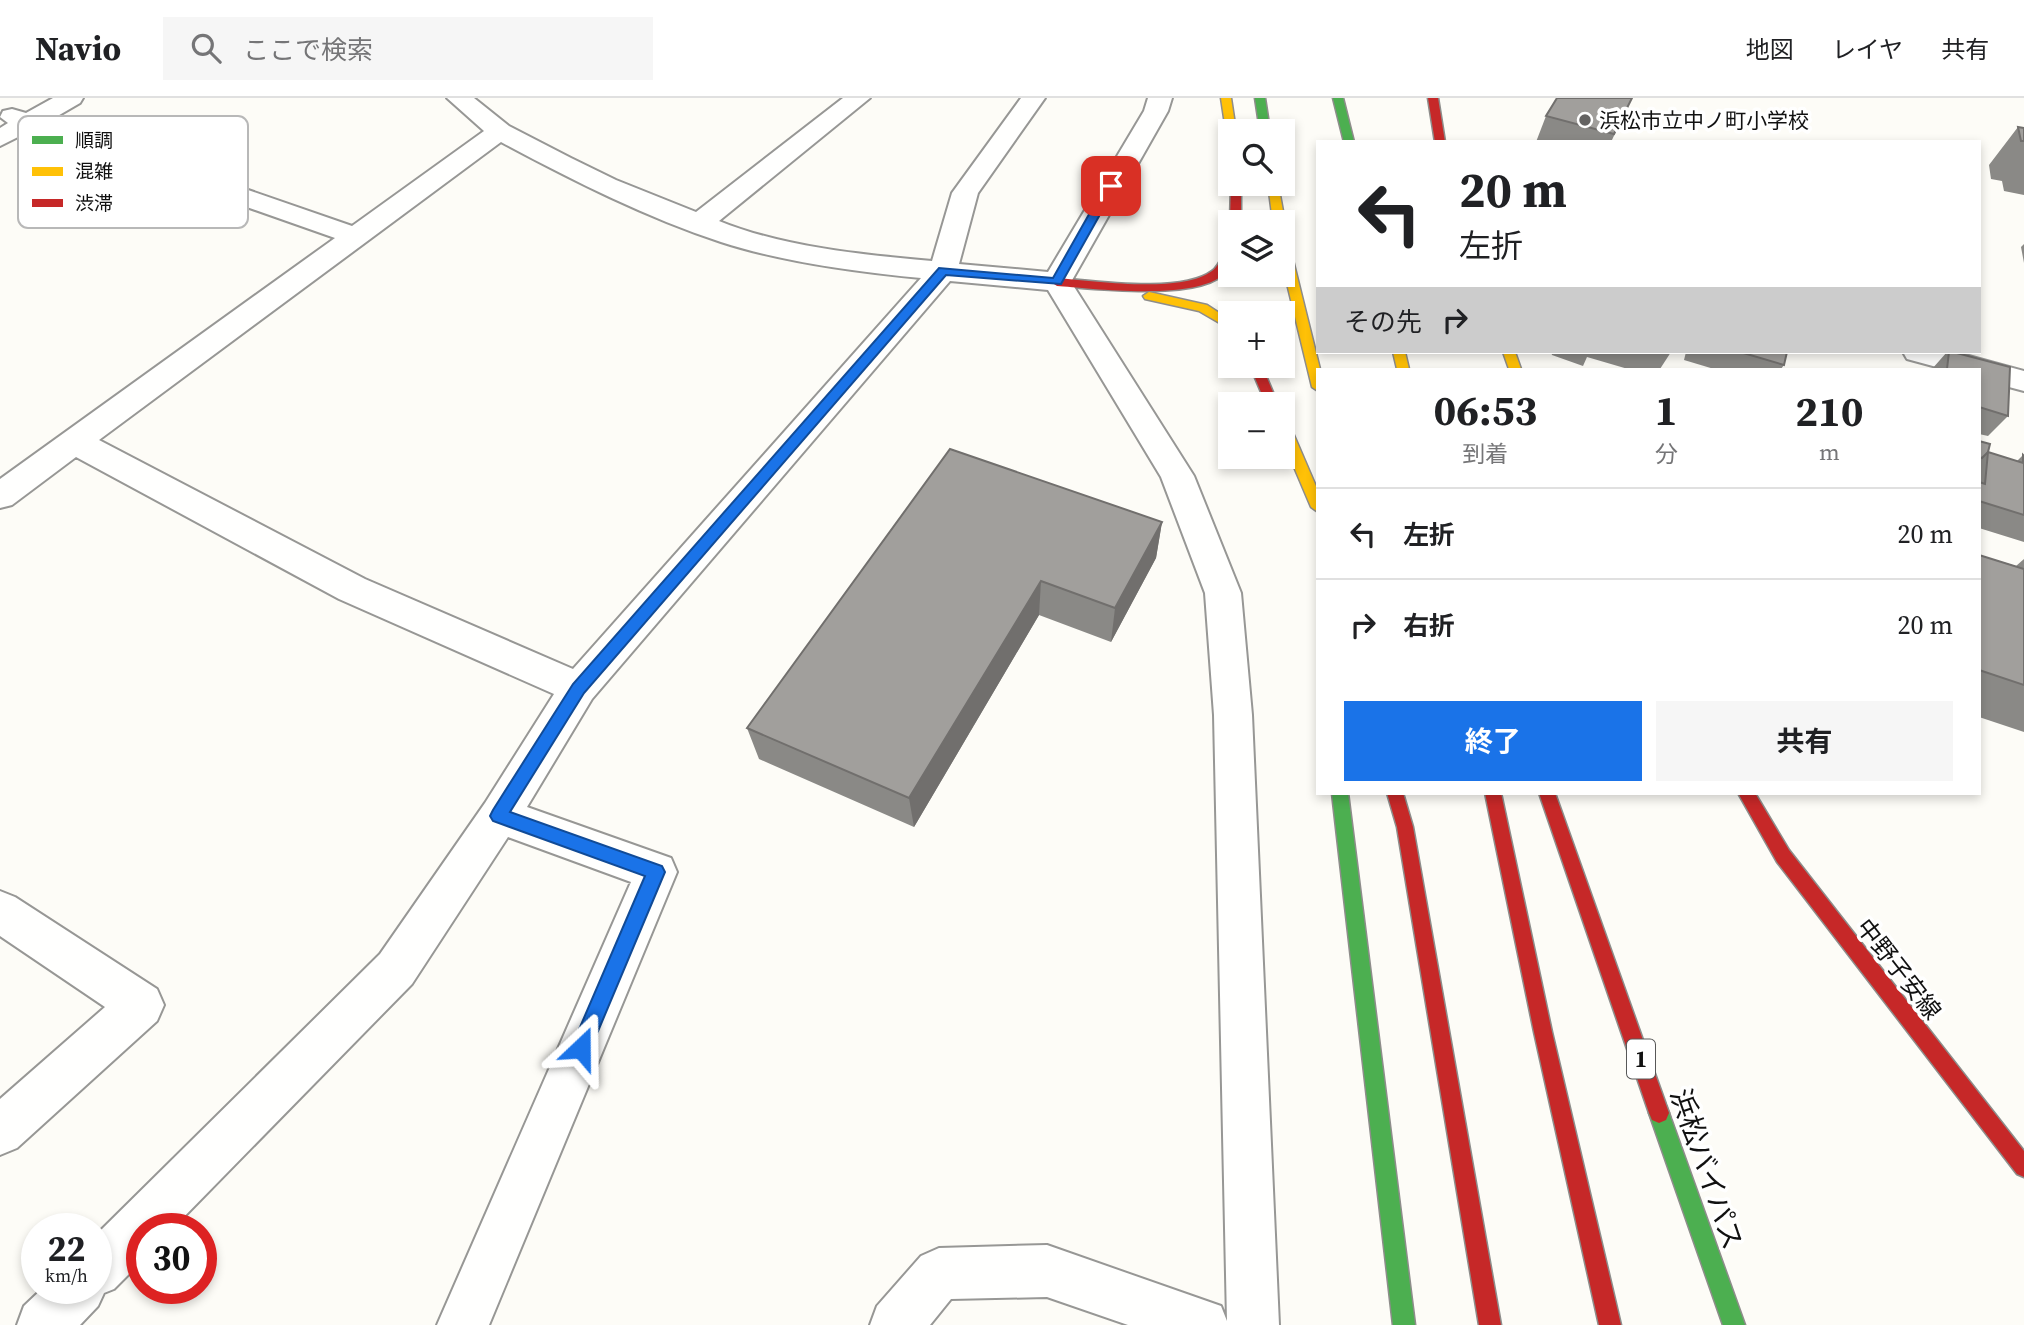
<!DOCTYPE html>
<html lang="ja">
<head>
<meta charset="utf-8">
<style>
	body { margin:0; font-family:"Source Serif 4","Noto Sans JP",serif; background:#f6f6f6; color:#202124; height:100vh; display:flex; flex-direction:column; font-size:26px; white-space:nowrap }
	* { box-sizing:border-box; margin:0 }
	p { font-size:23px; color:#757577 }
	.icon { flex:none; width:38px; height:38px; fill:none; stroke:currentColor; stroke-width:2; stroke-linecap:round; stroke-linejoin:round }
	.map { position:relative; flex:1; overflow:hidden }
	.details { position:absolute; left:1316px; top:270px; width:665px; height:427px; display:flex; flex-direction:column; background:#fff; border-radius:0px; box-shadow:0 4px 10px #0003 }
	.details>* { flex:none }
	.guide { position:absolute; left:1316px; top:42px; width:665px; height:214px; border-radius:0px; box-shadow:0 4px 10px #0003; background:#fff; color:#202124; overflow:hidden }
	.controls { position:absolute; left:1218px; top:21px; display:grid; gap:14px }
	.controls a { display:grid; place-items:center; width:77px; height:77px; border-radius:0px; background:#fff; box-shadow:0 4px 10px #0003; font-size:35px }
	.speed { position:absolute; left:21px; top:1115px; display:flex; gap:14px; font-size:35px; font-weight:700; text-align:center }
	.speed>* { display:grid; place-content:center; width:91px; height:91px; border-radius:50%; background:#fff; box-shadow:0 4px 10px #0003; line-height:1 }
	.speed small { font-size:18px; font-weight:400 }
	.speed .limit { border:10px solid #d22; background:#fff; color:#111 }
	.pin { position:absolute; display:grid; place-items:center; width:60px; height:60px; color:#fff; margin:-30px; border-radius:14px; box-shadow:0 4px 10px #0006 }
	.me { position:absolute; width:77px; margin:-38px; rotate:23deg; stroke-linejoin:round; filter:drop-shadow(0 0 5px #0008) }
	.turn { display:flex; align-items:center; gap:24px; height:147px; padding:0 28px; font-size:32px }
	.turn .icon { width:91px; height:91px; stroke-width:2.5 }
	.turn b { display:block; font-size:49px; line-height:60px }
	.then { display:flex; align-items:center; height:66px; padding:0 28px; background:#0003; gap:14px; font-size:26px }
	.eta { display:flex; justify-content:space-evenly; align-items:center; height:119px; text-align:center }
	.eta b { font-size:42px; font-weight:700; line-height:49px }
	.cta { display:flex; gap:14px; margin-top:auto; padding:14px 28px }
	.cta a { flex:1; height:80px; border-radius:0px; background:#1a73e8; color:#fff; font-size:28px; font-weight:700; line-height:80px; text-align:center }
	.cta a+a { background:#f6f6f6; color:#202124 }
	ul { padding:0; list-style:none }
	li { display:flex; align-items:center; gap:21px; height:91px; padding:0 28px; border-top:2px solid #e0e0e0 }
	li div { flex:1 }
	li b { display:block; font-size:26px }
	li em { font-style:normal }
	header { display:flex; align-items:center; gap:42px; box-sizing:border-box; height:98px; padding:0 35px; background:#fff; border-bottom:2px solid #e0e0e0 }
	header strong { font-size:33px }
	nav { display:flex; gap:38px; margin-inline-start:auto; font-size:24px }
	.search { width:490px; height:63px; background:#f6f6f6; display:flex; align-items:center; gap:18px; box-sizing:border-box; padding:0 24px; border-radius:0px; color:#757577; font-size:26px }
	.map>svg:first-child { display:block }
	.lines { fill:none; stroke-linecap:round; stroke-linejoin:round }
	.street-casing { stroke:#979795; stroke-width:4 }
	.fast-casing { stroke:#8e8d8b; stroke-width:3 }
	.slow-casing { stroke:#8e8d8b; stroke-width:3 }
	.jam-casing { stroke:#8e8d8b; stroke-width:3 }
	.street { fill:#fffffe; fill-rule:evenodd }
	.fast { fill:#4caf50; fill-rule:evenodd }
	.slow { fill:#ffc107; fill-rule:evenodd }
	.jam { fill:#c62828; fill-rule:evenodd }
	.wall { fill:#8a8986 }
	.shaded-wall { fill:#716f6d }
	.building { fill:#a19f9c; stroke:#716f6d; stroke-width:2 }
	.route { fill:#1a73e8; stroke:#114b97; stroke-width:2 }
	.poi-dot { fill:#646362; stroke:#fff; stroke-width:2.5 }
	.labels { text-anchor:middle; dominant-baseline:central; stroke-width:7; stroke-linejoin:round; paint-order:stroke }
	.far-poi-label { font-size:21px; fill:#111; stroke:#fff; text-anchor:start }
	.shield { fill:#fff; stroke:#585858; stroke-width:2 }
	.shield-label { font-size:23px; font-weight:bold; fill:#111 }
	.street-label { font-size:24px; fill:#111; stroke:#fff }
	.near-street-label { font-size:28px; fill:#111; stroke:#fff }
	.key { fill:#fff; stroke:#b8b8b8; stroke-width:2 }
	.key-label { font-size:19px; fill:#111 }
</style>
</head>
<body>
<header>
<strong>Navio</strong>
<div class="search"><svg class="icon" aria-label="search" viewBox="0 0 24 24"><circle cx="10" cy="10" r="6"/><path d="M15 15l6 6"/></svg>ここで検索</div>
<nav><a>地図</a><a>レイヤ</a><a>共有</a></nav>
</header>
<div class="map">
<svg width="2024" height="1227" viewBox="0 0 2024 1227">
	<rect width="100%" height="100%" fill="#fdfcf7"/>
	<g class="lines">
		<g class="street-casing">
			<g id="street">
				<path d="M 53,0 L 83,0 L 80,5 L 49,23 L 352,128 L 484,33 L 447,0 L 474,0 L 509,28 L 571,60 L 616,82 L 696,114 L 843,0 L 870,0 L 719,123 C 783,149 863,157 932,163 L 952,95 L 1021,0 L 1045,0 L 978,95 L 959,166 L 1048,174 L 1144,13 L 1148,0 L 1172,0 L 1168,13 L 1071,184 L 1194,378 L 1241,495 L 1252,617 L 1279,1227 L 1128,1227 L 1047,1199 L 951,1201 L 930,1227 L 870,1227 L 877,1208 L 921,1158 L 939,1150 L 1047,1147 L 1221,1208 L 1227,1223 L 1214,617 L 1205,495 L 1161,379 L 1048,192 L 950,183 L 592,601 L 527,709 L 671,760 L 677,774 L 489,1227 L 437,1227 L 631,784 L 508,739 L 412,886 L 173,1130 L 142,1130 L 142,1163 L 114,1191 L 104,1195 L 98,1208 L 80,1227 L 17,1227 L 24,1208 L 43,1190 L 96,1190 L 96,1137 L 380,856 L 485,705 L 554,596 L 339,501 L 76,359 L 12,407 L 0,410 L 0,381 L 335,140 L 30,33 L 0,48 L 0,30 L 8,25 L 0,19 L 3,13 L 12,11 L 26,15 ZM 501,44 C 572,82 645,119 721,144 C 782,164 857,174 921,180 L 573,571 L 365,481 L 99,342 Z"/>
				<path d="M 1903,254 L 1954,254 L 2024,273 L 2024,293 L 1979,281 L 1979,271 L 1944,271 L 1907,261 Z"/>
				<path d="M 0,793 L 15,799 L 157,891 L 164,907 L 157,923 L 17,1050 L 0,1057 L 0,1001 L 105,909 L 0,838 Z"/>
			</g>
		</g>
		<g class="fast-casing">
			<g id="fast">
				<path d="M 1255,0 L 1265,0 L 1270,33 L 1260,33 Z"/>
				<path d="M 1333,0 L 1343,0 L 1354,44 L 1344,44 Z"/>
				<path d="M 1332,695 L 1348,695 L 1415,1227 L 1393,1227 Z"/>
				<path d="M 1659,1005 L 1666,1008 L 1669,1015 L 1745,1227 L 1723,1227 L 1649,1015 L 1652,1008 Z"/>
			</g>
		</g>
		<g class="slow-casing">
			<g id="slow">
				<path d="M 1221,0 L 1231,0 L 1236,33 L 1230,33 L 1230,36 L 1226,33 Z"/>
				<path d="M 1268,86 L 1278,86 L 1285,124 L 1283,126 L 1283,124 L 1273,124 Z"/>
				<path d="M 1283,143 L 1289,146 L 1320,271 L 1318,271 L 1318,293 L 1312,289 L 1283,169 Z"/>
				<path d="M 1149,194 L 1207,207 L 1230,222 L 1230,231 L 1199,213 L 1145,201 L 1143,198 Z"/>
				<path d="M 1393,254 L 1405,254 L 1409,271 L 1397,271 Z"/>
				<path d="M 1503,254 L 1515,254 L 1521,271 L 1509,271 Z"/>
				<path d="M 1283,324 L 1290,328 L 1318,393 L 1318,414 L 1311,409 L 1283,343 Z"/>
			</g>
		</g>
		<g class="jam-casing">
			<g id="jam">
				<path d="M 1428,0 L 1438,0 L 1445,44 L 1435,44 Z"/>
				<path d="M 1231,86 L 1241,86 L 1241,124 L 1230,124 Z"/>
				<path d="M 1230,150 C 1230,154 1232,161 1230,166 C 1218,207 1090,190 1057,188 L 1051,184 L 1057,180 C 1095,183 1181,196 1212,173 C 1219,168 1222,158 1226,151 Z"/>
				<path d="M 1250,268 L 1262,268 L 1278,306 L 1266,306 Z"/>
				<path d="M 1387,695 L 1403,695 L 1413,729 L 1501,1227 L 1479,1227 L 1397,729 Z"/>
				<path d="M 1485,695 L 1501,695 L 1552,934 L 1621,1227 L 1599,1227 L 1534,934 Z"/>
				<path d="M 1539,695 L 1555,695 L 1669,1015 L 1666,1022 L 1659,1025 L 1652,1022 L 1649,1015 Z"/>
				<path d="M 1738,695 L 1755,695 L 1789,752 L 2024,1053 L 2024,1079 L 2017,1076 L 1777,764 Z"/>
			</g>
		</g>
		<use href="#street" class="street"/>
		<use href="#fast" class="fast"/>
		<use href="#slow" class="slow"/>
		<use href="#jam" class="jam"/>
	</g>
	<g class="wall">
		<path d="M 1632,0 L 1611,44 L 1536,44 L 1546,18 Z"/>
		<path d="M 2018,29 L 2024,30 L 2024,97 L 2004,93 L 2002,83 L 1991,81 L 1989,67 Z"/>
		<path d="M 2024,146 L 2024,165 L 2021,149 Z"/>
		<path d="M 1551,254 L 1671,254 L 1660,271 L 1628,271 L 1587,259 L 1583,268 L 1552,257 Z"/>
		<path d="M 1686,254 L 1787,254 L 1784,267 L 1781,271 L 1714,271 L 1684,262 Z"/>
		<path d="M 1947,254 L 1953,254 L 2010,269 L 2008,318 L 1988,338 L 1979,336 L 1979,271 L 1932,271 Z"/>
		<path d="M 1979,343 L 1988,354 L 2017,363 L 2023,357 L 2024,358 L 2024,444 L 1979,430 Z"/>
		<path d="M 950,351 L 1162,424 L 1156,460 L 1111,544 L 1039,517 L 914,729 L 759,661 L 747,630 Z"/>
		<path d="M 1979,457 L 2016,468 L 2024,461 L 2024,634 L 1979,619 Z"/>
	</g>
	<g class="shaded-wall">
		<path d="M 1162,424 L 1156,460 L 1111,544 L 1115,510 Z"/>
		<path d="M 1041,483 L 1039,517 L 914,729 L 909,700 Z"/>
	</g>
	<g class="building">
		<path d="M 1557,0 L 1632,0 L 1614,36 L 1546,18 Z"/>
		<path d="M 2018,29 L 2024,30 L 2024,43 L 2021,43 Z"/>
		<path d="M 1740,254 L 1787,254 L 1784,267 Z"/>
		<path d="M 1949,254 L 1953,254 L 2010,269 L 2008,318 L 1979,309 L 1979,271 L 1947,271 Z"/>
		<path d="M 1979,343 L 1990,346 L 1988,354 L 1982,360 L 1979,359 Z"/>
		<path d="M 950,351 L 1162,424 L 1115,510 L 1041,483 L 909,700 L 747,630 Z"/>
		<path d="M 1988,354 L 2023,365 L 2023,357 L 2024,358 L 2024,417 L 1979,403 L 1979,384 L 1985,386 Z"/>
		<path d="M 1979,457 L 2024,471 L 2024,587 L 1979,572 Z"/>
	</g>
	<path class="route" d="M 1111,84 L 1116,88 L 1061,186 L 946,177 L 584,595 L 510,714 L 662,768 L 665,774 L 588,957 L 581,960 L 574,957 L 571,950 L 645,778 L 493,723 L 490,718 L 493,712 L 573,586 L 939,170 L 1053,180 L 1105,88 Z"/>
	<circle class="poi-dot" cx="1585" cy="22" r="7"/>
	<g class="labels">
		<g class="far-poi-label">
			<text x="1599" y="22">浜松市立中ノ町小学校</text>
		</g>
		<rect class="shield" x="1627" y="941.5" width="28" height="39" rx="5"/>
		<g class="shield-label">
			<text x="1641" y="961">1</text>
		</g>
		<g class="street-label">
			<text transform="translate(1899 871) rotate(52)">中野子安線</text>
		</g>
		<g class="near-street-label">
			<text transform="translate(1707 1071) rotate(71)">浜松バイパス</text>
		</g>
	</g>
	<rect x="18" y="18" width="230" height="112" rx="10" class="key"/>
	<rect x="32" y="38" width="31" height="8" fill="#4caf50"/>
	<rect x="32" y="69" width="31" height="9" fill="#ffc107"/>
	<rect x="32" y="101" width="31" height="8" fill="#c62828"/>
	<g class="key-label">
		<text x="75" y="49">順調</text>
		<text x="75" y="80">混雑</text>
		<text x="75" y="112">渋滞</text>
	</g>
</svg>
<div class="controls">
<a><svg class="icon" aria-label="search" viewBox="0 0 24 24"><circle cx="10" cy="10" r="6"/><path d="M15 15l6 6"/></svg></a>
<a><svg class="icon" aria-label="layers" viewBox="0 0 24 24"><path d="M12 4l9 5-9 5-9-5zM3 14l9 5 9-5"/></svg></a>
<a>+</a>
<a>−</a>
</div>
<div class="speed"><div>22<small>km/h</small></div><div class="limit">30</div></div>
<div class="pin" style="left:1111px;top:88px;background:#d93025"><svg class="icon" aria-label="arrive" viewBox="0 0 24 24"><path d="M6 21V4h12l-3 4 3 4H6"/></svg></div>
<svg class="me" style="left:581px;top:950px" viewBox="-20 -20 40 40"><path d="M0-17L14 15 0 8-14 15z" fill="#1a73e8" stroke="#fff" stroke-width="4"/></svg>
<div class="guide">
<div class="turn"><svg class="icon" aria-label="left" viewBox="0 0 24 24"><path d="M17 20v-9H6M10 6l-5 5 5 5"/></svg><div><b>20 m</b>左折</div></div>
<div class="then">その先<svg class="icon" aria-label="right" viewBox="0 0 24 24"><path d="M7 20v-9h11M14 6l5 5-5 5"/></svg></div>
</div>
<section class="details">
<div class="eta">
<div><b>06:53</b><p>到着</p></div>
<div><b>1</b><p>分</p></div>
<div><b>210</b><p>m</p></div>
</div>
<ul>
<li><svg class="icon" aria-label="left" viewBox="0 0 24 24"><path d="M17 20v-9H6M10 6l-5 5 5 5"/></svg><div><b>左折</b></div><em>20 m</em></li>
<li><svg class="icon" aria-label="right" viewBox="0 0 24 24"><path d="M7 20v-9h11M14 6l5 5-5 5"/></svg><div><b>右折</b></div><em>20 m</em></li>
</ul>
<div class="cta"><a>終了</a><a>共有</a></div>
</section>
</div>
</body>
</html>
